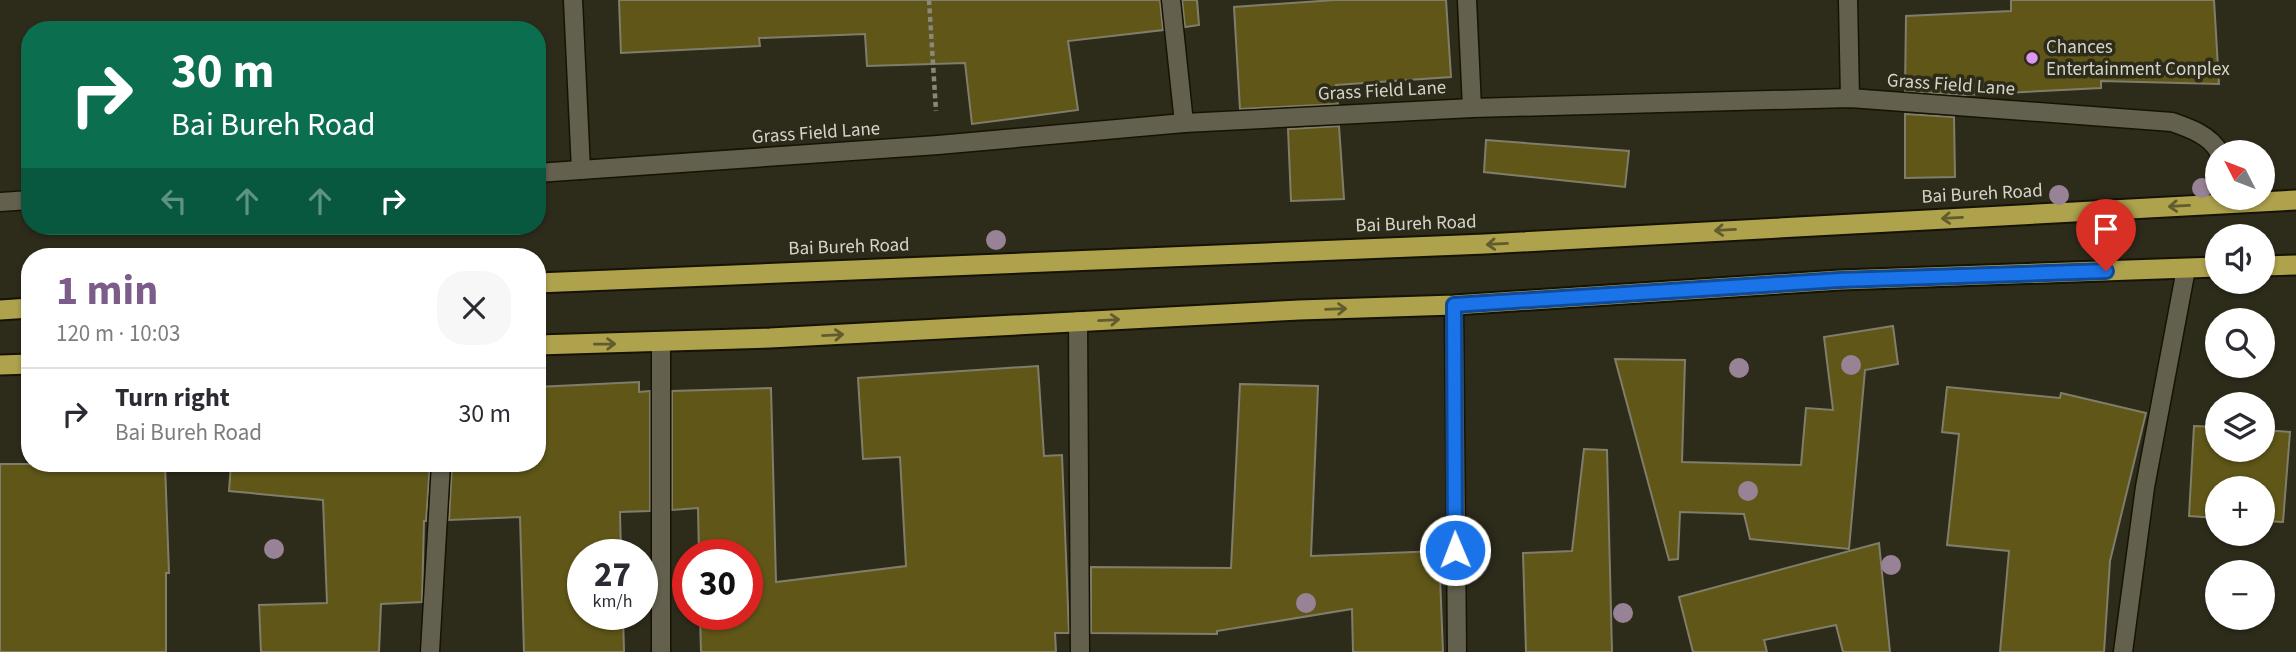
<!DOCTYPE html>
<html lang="en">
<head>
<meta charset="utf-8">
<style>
	body { margin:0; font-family:"Source Sans 3",sans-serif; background:#f7f7f7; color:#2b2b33; height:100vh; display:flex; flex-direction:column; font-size:26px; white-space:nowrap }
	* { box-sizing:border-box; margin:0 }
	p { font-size:23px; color:#7c7c81 }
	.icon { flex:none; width:38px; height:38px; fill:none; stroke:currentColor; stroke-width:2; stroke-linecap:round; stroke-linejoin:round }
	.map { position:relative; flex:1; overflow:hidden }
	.panel { position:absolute; left:21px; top:248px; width:525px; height:224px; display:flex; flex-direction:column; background:#fff; border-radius:28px; box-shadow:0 2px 5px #0004 }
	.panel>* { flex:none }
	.hud { position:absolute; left:21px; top:21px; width:525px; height:214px; border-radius:28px; box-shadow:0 2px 5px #0004; background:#0b6e4f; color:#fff; overflow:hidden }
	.needle { width:46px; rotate:312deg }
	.buttons { position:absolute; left:2205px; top:140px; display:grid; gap:14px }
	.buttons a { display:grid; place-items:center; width:70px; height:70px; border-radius:50%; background:#fff; box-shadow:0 2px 5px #0004; font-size:35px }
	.speed { position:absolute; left:567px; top:539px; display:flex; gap:14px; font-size:35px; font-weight:700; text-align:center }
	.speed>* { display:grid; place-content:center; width:91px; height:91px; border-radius:50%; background:#fff; box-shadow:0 2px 5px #0004; line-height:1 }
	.speed small { font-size:18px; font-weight:400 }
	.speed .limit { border:10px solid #d22; background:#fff; color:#111 }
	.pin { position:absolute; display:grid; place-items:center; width:60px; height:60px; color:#fff; margin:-72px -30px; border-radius:50% 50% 50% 0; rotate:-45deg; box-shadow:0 0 7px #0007 }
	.pin .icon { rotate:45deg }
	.me { position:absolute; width:77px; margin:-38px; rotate:359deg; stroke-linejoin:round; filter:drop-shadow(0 0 5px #0008) }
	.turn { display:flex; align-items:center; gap:24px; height:147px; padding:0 35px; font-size:32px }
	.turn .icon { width:91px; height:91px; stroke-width:2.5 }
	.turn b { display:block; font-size:49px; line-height:60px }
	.lanes { display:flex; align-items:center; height:66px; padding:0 35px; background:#0003; justify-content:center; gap:35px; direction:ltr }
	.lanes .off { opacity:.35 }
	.round { display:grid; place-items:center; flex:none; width:74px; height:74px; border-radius:28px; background:#f7f7f7 }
	.overview { display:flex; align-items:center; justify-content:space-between; height:119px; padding:0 35px }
	h1 { font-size:42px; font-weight:700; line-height:52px; color:#7c5c89 }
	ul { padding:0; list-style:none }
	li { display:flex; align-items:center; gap:21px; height:91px; padding:0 35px; border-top:2px solid #e1e1e2 }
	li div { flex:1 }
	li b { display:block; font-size:26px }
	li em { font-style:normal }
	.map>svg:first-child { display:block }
	.building { fill:#5f5618; stroke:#807e6a; stroke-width:2 }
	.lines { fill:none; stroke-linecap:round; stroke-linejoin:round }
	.minor-casing { stroke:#161304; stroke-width:21 }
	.trunk-casing { stroke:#161304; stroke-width:23 }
	.path { stroke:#8a887b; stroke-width:4.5; stroke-dasharray:5 3.5; stroke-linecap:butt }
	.minor { stroke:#63604e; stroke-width:18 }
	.trunk { stroke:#aea24d; stroke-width:19 }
	.tree { fill:#988296 }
	.oneway { stroke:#615b2e }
	.route-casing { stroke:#114b97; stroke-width:18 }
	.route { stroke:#1a73e8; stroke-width:12 }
	.poi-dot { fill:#de98f3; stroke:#2d2b1a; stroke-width:2.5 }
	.labels { text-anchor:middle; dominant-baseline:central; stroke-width:7; stroke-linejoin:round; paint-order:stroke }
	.poi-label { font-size:19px; fill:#d6d5cb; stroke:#2d2b1a; text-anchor:start }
	.street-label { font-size:19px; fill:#d6d5cb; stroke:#2d2b1a }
</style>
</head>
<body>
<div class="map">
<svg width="2296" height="652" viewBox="0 0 2296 652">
	<rect width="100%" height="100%" fill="#2d2b1a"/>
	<g class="building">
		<path d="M 619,0 L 1160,0 L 1163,30 L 1068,41 L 1078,110 L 972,124 L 965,63 L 867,66 L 865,34 L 759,38 L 760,46 L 621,53 Z"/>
		<path d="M 1182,0 L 1197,0 L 1199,25 L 1185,27 Z"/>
		<path d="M 1335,0 L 1446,0 L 1451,77 L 1336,85 L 1338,104 L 1240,109 L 1234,7 Z"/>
		<path d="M 2011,0 L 2214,0 L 2219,84 L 2101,81 L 2101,88 L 1965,95 L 1905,91 L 1906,16 L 2011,11 Z"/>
		<path d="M 1905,114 L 1954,117 L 1955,177 L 1905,178 Z"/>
		<path d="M 1339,126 L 1344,199 L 1291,201 L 1288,129 Z"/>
		<path d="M 1486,140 L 1629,151 L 1625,187 L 1484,172 Z"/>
		<path d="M 1893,326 L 1898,364 L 1865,370 L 1849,549 L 1750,539 L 1744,514 L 1680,512 L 1678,559 L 1669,560 L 1615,359 L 1685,360 L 1682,462 L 1801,465 L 1806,408 L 1833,410 L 1824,337 Z"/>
		<path d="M 1038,366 L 1044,456 L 1062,455 L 1069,633 L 1055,633 L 1056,652 L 701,652 L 700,614 L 747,614 L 747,555 L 699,555 L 698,508 L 672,510 L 672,391 L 771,388 L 776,582 L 906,566 L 900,457 L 863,459 L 858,378 Z"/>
		<path d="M 639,382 L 639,392 L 650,391 L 650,511 L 620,512 L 621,555 L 583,555 L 583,614 L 623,614 L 624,652 L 524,652 L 520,517 L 449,520 L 452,464 L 537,464 L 537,387 Z"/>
		<path d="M 1240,384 L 1318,386 L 1311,556 L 1439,551 L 1443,652 L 1353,652 L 1352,609 L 1217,631 L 1217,634 L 1091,633 L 1091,567 L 1231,568 Z"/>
		<path d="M 1947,387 L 2060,398 L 2061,393 L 2146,413 L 2110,561 L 2104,652 L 2000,652 L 2009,551 L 1947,545 L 1959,434 L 1942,432 Z"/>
		<path d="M 2194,426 L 2217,427 L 2217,450 L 2263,450 L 2263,430 L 2290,432 L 2283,522 L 2263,521 L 2263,488 L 2217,488 L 2217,518 L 2189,516 Z"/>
		<path d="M 1584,449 L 1607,450 L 1612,652 L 1526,652 L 1523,553 L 1572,551 Z"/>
		<path d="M 0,464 L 165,464 L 169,573 L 166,573 L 166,652 L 0,652 Z"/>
		<path d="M 231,464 L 430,464 L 426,521 L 424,521 L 422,602 L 381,604 L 379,652 L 261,652 L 259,605 L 327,603 L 323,500 L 229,491 Z"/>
		<path d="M 1879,543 L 1890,652 L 1843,652 L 1836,625 L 1764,640 L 1767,652 L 1693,652 L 1679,597 Z"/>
	</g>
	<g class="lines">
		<g class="minor-casing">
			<g id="minor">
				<path d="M 573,0 L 581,170"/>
				<path d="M 1171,0 L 1184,123"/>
				<path d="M 1467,0 L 1472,108"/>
				<path d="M 1848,0 L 1850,98"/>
				<path d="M 537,173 L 938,145 L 1184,123 L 1472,108 L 1850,98 L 2172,122 C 2189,128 2210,135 2219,152"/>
				<path d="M 0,202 L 30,200"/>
				<path d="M 1454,305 L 1457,652"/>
				<path d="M 1078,321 L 1080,652"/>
				<path d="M 661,342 L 661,652"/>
				<path d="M 430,652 L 441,464"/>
				<path d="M 2123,652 L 2145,487 L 2186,269"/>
			</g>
		</g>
		<g class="trunk-casing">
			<g id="trunk">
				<path d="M 2263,266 L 2296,265"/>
				<path d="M 537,283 L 1485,244 L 2296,200"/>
				<path d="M 0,310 L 30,308"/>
				<path d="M 537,345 L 770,338 L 1299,310 L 1454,305 L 1840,280 L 2217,267"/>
				<path d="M 0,365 L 30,364"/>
			</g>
		</g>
		<path class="path" d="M 929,0 L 936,111"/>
		<use href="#minor" class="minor"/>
		<use href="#trunk" class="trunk"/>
	</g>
	<g class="tree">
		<circle cx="2202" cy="188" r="10"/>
		<circle cx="2059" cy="195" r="10"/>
		<circle cx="996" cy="240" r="10"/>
		<circle cx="1851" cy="365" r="10"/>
		<circle cx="1739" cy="368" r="10"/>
		<circle cx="1748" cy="491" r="10"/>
		<circle cx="274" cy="549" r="10"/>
		<circle cx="1891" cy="565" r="10"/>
		<circle cx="1306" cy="603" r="10"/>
		<circle cx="1623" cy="613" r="10"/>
	</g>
	<defs><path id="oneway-shaft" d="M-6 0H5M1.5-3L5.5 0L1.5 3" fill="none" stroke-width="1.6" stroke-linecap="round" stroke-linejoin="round" transform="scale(1.75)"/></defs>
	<g class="oneway">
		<use href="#oneway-shaft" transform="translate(2179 206) rotate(177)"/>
		<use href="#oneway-shaft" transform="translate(1952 218) rotate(177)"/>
		<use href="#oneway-shaft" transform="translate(1725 230) rotate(177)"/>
		<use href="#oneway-shaft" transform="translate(1497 244) rotate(177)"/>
		<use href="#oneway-shaft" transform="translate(1336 309) rotate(-2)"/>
		<use href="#oneway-shaft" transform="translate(1109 320) rotate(-3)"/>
		<use href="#oneway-shaft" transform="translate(833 335) rotate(-3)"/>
		<use href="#oneway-shaft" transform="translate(605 344) rotate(-1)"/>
	</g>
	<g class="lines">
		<g class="route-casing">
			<path id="route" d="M 1455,550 L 1454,305 L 1840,280 L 2106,271"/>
		</g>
		<use href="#route" class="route"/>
	</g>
	<circle class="poi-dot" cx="2032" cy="58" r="7"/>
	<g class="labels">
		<g class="poi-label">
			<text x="2046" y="47">Chances<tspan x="2046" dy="22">Entertainment Conplex</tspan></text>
		</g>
		<g class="street-label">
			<text transform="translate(1951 85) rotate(4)">Grass Field Lane</text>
			<text transform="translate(1382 91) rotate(-3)">Grass Field Lane</text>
			<text transform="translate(816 133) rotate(-4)">Grass Field Lane</text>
			<text transform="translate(1982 194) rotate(-3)">Bai Bureh Road</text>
			<text transform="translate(1416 224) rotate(-2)">Bai Bureh Road</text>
			<text transform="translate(849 247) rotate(-2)">Bai Bureh Road</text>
		</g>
	</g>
</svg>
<div class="buttons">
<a><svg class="needle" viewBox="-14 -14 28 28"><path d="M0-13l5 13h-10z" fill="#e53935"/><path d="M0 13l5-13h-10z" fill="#7c7c81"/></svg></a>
<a><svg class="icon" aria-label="sound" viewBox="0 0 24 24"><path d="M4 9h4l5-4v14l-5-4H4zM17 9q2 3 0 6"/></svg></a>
<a><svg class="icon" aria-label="search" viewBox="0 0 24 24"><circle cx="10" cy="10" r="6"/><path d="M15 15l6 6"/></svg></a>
<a><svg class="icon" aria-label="layers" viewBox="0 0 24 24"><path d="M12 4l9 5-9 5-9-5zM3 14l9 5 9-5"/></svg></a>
<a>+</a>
<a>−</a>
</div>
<div class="speed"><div>27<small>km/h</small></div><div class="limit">30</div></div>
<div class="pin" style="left:2106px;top:271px;background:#d93025"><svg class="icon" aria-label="arrive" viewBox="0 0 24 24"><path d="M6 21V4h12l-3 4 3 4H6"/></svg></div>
<svg class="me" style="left:1455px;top:550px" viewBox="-20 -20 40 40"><circle r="17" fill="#1a73e8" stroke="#fff" stroke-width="3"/><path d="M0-11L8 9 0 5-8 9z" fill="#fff"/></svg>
<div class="hud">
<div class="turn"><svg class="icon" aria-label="right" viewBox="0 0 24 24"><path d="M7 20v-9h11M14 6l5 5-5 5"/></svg><div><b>30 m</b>Bai Bureh Road</div></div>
<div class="lanes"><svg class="icon off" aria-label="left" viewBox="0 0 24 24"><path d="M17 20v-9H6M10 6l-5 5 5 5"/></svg><svg class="icon off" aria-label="ahead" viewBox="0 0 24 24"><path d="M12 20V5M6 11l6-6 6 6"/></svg><svg class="icon off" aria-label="ahead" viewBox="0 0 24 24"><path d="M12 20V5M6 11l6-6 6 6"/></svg><svg class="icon" aria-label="right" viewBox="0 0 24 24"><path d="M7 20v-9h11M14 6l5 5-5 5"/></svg></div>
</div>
<section class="panel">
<div class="overview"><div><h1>1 min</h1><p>120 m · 10:03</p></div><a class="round"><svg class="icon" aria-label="close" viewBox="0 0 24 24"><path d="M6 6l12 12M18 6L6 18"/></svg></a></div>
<ul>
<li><svg class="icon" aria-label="right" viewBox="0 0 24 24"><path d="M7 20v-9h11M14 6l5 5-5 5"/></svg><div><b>Turn right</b><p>Bai Bureh Road</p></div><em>30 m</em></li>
</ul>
</section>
</div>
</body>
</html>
